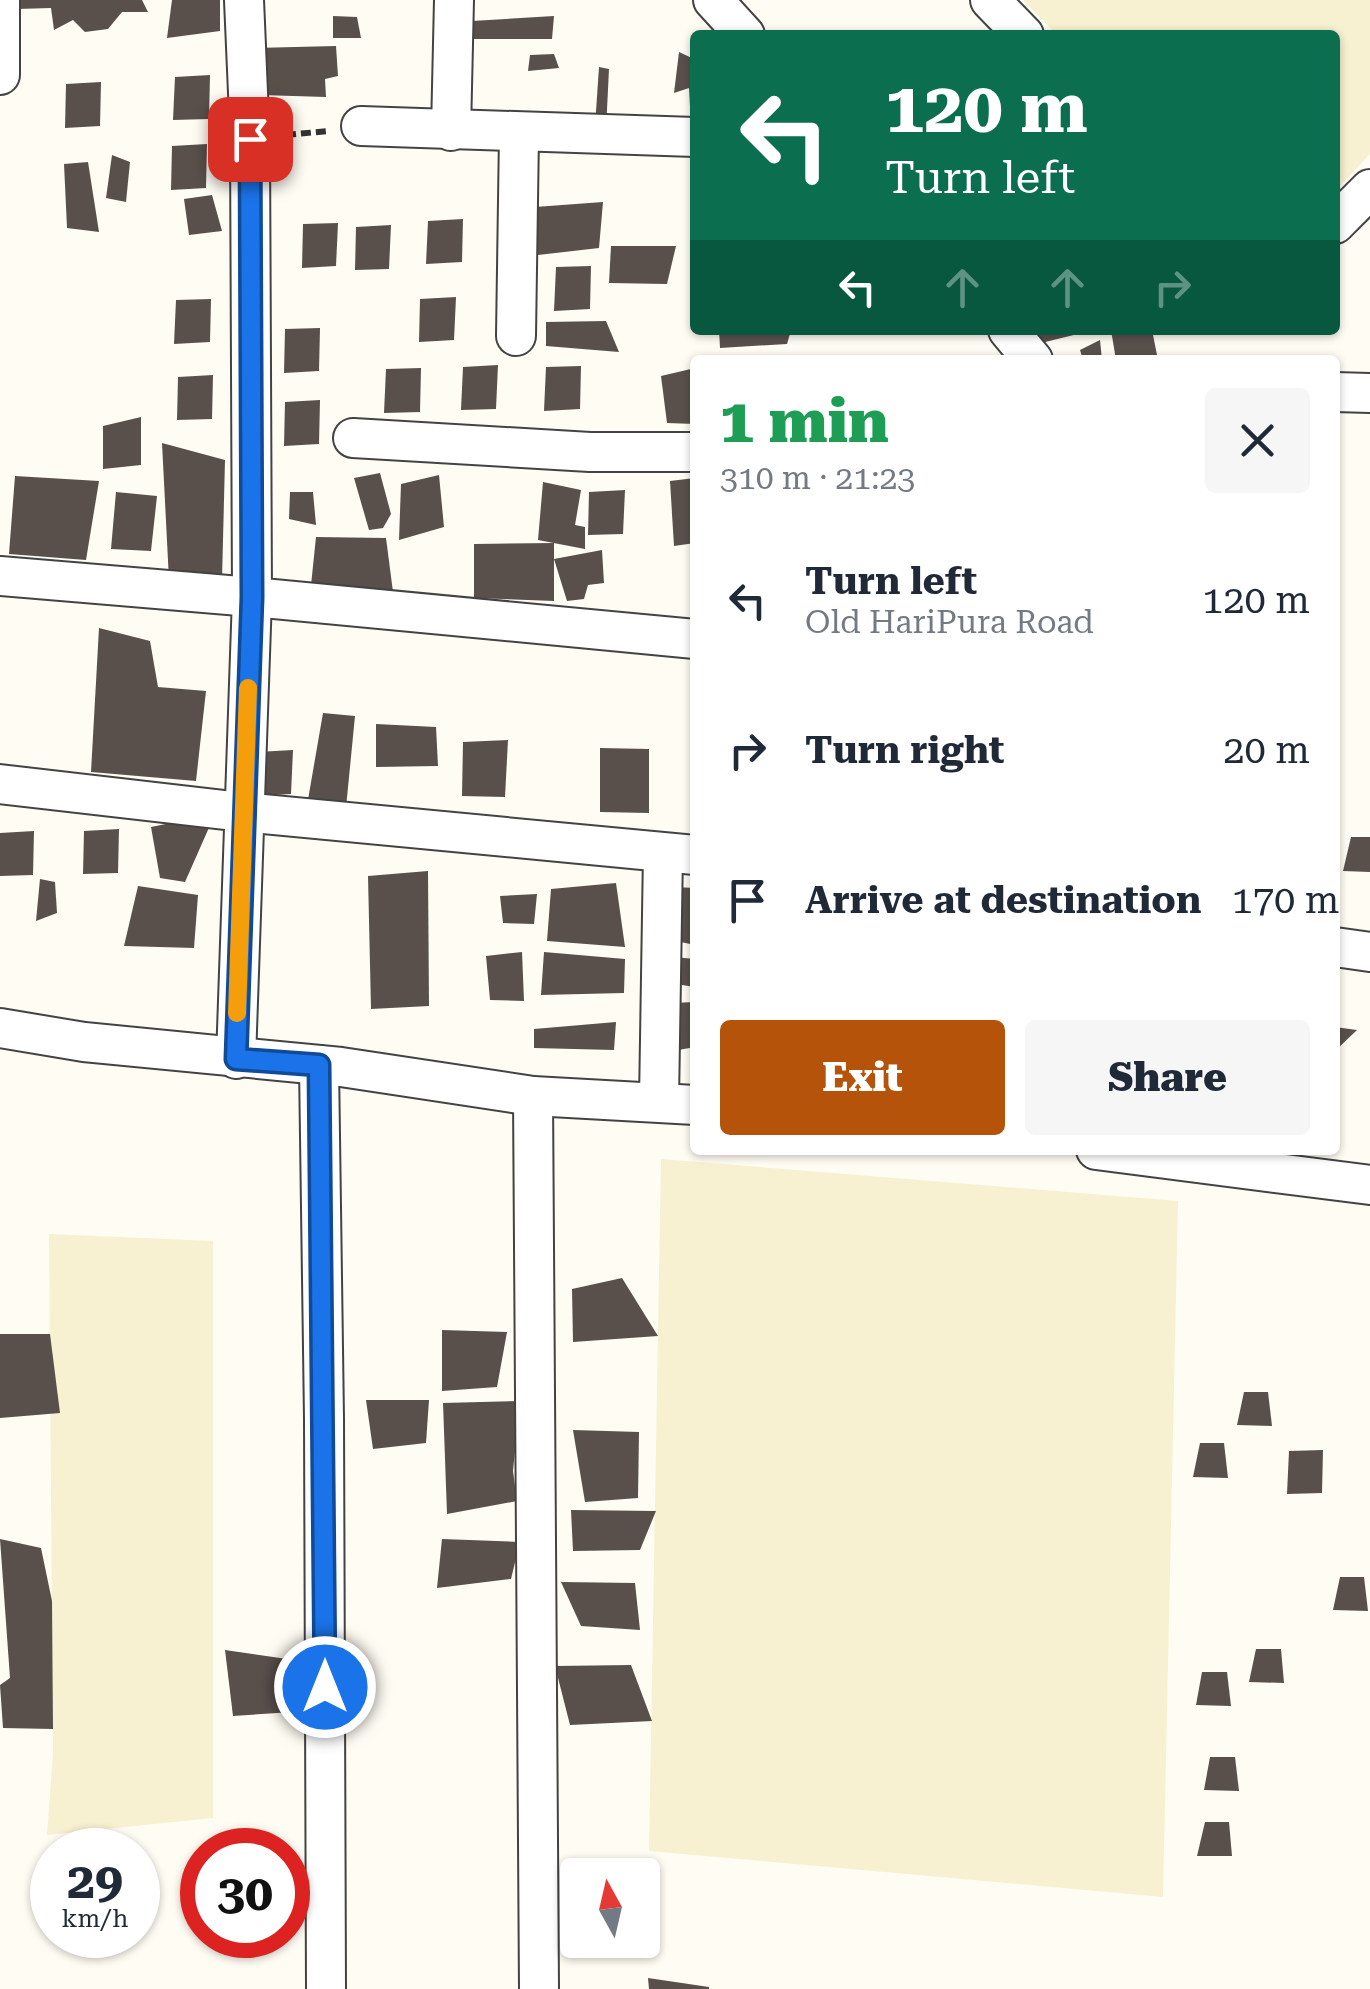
<!DOCTYPE html>
<html lang="en">
<head>
<meta charset="utf-8">
<style>
	body { margin:0; font-family:"Roboto Serif",serif; background:#f6f6f7; color:#1f2937; height:100vh; display:flex; flex-direction:column; font-size:38px; white-space:nowrap }
	* { box-sizing:border-box; margin:0 }
	p { font-size:32px; color:#747a83 }
	.icon { flex:none; width:55px; height:55px; fill:none; stroke:currentColor; stroke-width:2; stroke-linecap:round; stroke-linejoin:round }
	.map { position:relative; flex:1; overflow:hidden }
	.details { position:absolute; left:690px; top:355px; width:650px; height:800px; display:flex; flex-direction:column; background:#fff; border-radius:10px; box-shadow:0 2px 8px #0004 }
	.details>* { flex:none }
	.top-card { position:absolute; left:690px; top:30px; width:650px; height:305px; border-radius:10px; box-shadow:0 2px 8px #0004; background:#0b6e4f; color:#fff; overflow:hidden }
	.needle { width:65px; rotate:352deg }
	.buttons { position:absolute; left:560px; top:1858px; display:grid; gap:20px }
	.buttons a { display:grid; place-items:center; width:100px; height:100px; border-radius:10px; background:#fff; box-shadow:0 2px 8px #0004; font-size:50px }
	.speed { position:absolute; left:30px; top:1828px; display:flex; gap:20px; font-size:50px; font-weight:700; text-align:center }
	.speed>* { display:grid; place-content:center; width:130px; height:130px; border-radius:50%; background:#fff; box-shadow:0 2px 8px #0004; line-height:1 }
	.speed small { font-size:25px; font-weight:400 }
	.speed .limit { border:15px solid #d22; background:#fff; color:#111 }
	.pin { position:absolute; display:grid; place-items:center; width:85px; height:85px; color:#fff; margin:-42px; border-radius:20px; box-shadow:0 5px 15px #0006 }
	.me { position:absolute; width:110px; margin:-55px; rotate:0deg; stroke-linejoin:round; filter:drop-shadow(0 0 8px #0008) }
	.turn { display:flex; align-items:center; gap:35px; height:210px; padding:0 30px; font-size:45px }
	.turn .icon { width:130px; height:130px; stroke-width:2.5 }
	.turn b { display:block; font-size:70px; line-height:85px }
	.lanes { display:flex; align-items:center; height:95px; padding:0 30px; background:#0003; justify-content:center; gap:50px; direction:ltr }
	.lanes .off { opacity:.35 }
	.round { display:grid; place-items:center; flex:none; width:105px; height:105px; border-radius:10px; background:#f6f6f7 }
	.summary { display:flex; align-items:center; justify-content:space-between; height:170px; padding:0 30px }
	h1 { font-size:60px; font-weight:800; line-height:75px; color:#1e9e55 }
	.action { display:flex; gap:20px; margin-top:auto; padding:20px 30px }
	.action a { flex:1; height:115px; border-radius:10px; background:#b45309; color:#fff; font-size:40px; font-weight:800; line-height:115px; text-align:center }
	.action a+a { background:#f6f6f7; color:#1f2937 }
	ul { padding:0; list-style:none }
	li { display:flex; align-items:center; gap:30px; height:150px; padding:0 30px }
	li div { flex:1 }
	li b { display:block; font-size:38px }
	li em { font-style:normal }
	.map>svg:first-child { display:block }
	.farmland { fill:#f7f1d1 }
	.building { fill:#59504c }
	.lines { fill:none; stroke-linecap:round; stroke-linejoin:round }
	.minor-casing { stroke:#434343; stroke-width:42 }
	.path { stroke:#323232; stroke-width:6; stroke-dasharray:10 5; stroke-linecap:butt }
	.minor { stroke:#fff; stroke-width:38 }
	.route-casing { stroke:#114b97; stroke-width:25 }
	.route { stroke:#1a73e8; stroke-width:18 }
	.slow { stroke:#f59e0b; stroke-width:18 }
</style>
</head>
<body>
<div class="map">
<svg width="1370" height="1989" viewBox="0 0 1370 1989">
	<rect width="100%" height="100%" fill="#fffcf3"/>
	<g class="farmland">
		<path d="M 1023,0 L 1370,0 L 1370,154 L 1335,191 L 1335,35 L 1057,35 Z"/>
		<path d="M 661,1159 L 1178,1201 L 1163,1897 L 649,1851 Z"/>
		<path d="M 49,1234 L 213,1241 L 213,1818 L 47,1835 L 53,1753 Z"/>
	</g>
	<g class="building">
		<path d="M 16,0 L 142,0 L 148,12 L 122,12 L 108,29 L 85,32 L 73,20 L 54,30 L 51,8 L 17,9 Z"/>
		<path d="M 172,0 L 220,0 L 220,31 L 167,38 Z"/>
		<path d="M 333,16 L 357,17 L 361,38 L 333,38 Z"/>
		<path d="M 554,16 L 552,39 L 470,39 L 472,21 Z"/>
		<path d="M 336,46 L 338,76 L 325,79 L 326,97 L 261,95 L 251,48 Z"/>
		<path d="M 679,52 L 694,59 L 695,107 L 690,106 L 689,88 L 674,93 Z"/>
		<path d="M 554,54 L 559,68 L 528,71 L 530,55 Z"/>
		<path d="M 599,67 L 609,69 L 606,130 L 595,126 Z"/>
		<path d="M 210,75 L 209,119 L 173,120 L 175,77 Z"/>
		<path d="M 101,82 L 100,126 L 65,128 L 66,84 Z"/>
		<path d="M 207,144 L 206,188 L 171,190 L 172,146 Z"/>
		<path d="M 112,155 L 130,162 L 126,202 L 106,198 Z"/>
		<path d="M 88,162 L 99,232 L 67,228 L 64,164 Z"/>
		<path d="M 212,195 L 222,231 L 189,235 L 184,199 Z"/>
		<path d="M 603,202 L 599,248 L 538,255 L 535,207 Z"/>
		<path d="M 463,219 L 462,262 L 426,264 L 428,221 Z"/>
		<path d="M 338,223 L 336,266 L 302,268 L 303,224 Z"/>
		<path d="M 391,225 L 389,269 L 355,270 L 356,227 Z"/>
		<path d="M 611,246 L 676,246 L 667,284 L 609,283 Z"/>
		<path d="M 591,266 L 590,309 L 554,311 L 556,267 Z"/>
		<path d="M 456,297 L 454,340 L 419,342 L 420,299 Z"/>
		<path d="M 211,299 L 210,342 L 174,344 L 176,300 Z"/>
		<path d="M 606,321 L 619,352 L 546,346 L 546,322 Z"/>
		<path d="M 320,328 L 319,371 L 284,373 L 285,329 Z"/>
		<path d="M 719,330 L 791,330 L 787,344 L 720,348 Z"/>
		<path d="M 1028,330 L 1090,330 L 1090,331 L 1033,345 Z"/>
		<path d="M 1111,330 L 1152,330 L 1158,360 L 1116,360 Z"/>
		<path d="M 1100,340 L 1102,360 L 1083,360 L 1080,350 Z"/>
		<path d="M 498,365 L 496,409 L 461,410 L 463,367 Z"/>
		<path d="M 581,366 L 580,409 L 544,411 L 546,367 Z"/>
		<path d="M 421,368 L 420,412 L 384,413 L 386,369 Z"/>
		<path d="M 695,368 L 695,424 L 667,423 L 661,376 Z"/>
		<path d="M 213,375 L 212,419 L 177,420 L 178,377 Z"/>
		<path d="M 320,400 L 319,444 L 284,446 L 285,402 Z"/>
		<path d="M 141,417 L 141,465 L 103,469 L 103,426 Z"/>
		<path d="M 162,443 L 225,460 L 222,580 L 169,580 Z"/>
		<path d="M 380,473 L 391,514 L 383,528 L 369,530 L 354,478 Z"/>
		<path d="M 439,475 L 444,527 L 399,540 L 401,484 Z"/>
		<path d="M 15,476 L 99,481 L 86,560 L 9,554 Z"/>
		<path d="M 695,478 L 695,543 L 674,546 L 670,481 Z"/>
		<path d="M 543,482 L 581,490 L 575,525 L 585,527 L 585,549 L 538,540 Z"/>
		<path d="M 625,490 L 623,534 L 588,535 L 589,492 Z"/>
		<path d="M 116,492 L 157,496 L 151,551 L 111,549 Z"/>
		<path d="M 290,492 L 313,492 L 316,525 L 289,519 Z"/>
		<path d="M 316,537 L 386,538 L 393,592 L 310,595 Z"/>
		<path d="M 554,543 L 554,559 L 602,550 L 604,583 L 588,585 L 584,599 L 567,601 L 554,559 L 554,601 L 474,598 L 474,544 Z"/>
		<path d="M 99,628 L 150,641 L 158,687 L 206,691 L 196,781 L 91,772 Z"/>
		<path d="M 323,713 L 355,716 L 345,818 L 305,817 Z"/>
		<path d="M 376,724 L 436,727 L 438,766 L 376,767 Z"/>
		<path d="M 508,740 L 505,797 L 462,796 L 463,742 Z"/>
		<path d="M 600,748 L 649,749 L 649,813 L 600,812 Z"/>
		<path d="M 293,750 L 291,794 L 256,796 L 257,752 Z"/>
		<path d="M 215,814 L 185,882 L 160,878 L 151,827 Z"/>
		<path d="M 119,829 L 118,873 L 83,874 L 84,831 Z"/>
		<path d="M 34,831 L 33,875 L 0,876 L 0,833 Z"/>
		<path d="M 1351,837 L 1370,837 L 1370,872 L 1343,871 Z"/>
		<path d="M 428,871 L 429,1006 L 371,1009 L 368,876 Z"/>
		<path d="M 40,879 L 55,882 L 57,913 L 36,921 Z"/>
		<path d="M 616,883 L 625,947 L 547,941 L 551,889 Z"/>
		<path d="M 138,886 L 198,895 L 194,948 L 124,946 Z"/>
		<path d="M 675,887 L 695,888 L 695,945 L 671,940 Z"/>
		<path d="M 537,894 L 534,924 L 503,923 L 500,896 Z"/>
		<path d="M 522,952 L 524,1001 L 490,1000 L 486,956 Z"/>
		<path d="M 544,952 L 625,959 L 624,993 L 541,995 Z"/>
		<path d="M 674,957 L 695,959 L 695,987 L 669,983 Z"/>
		<path d="M 695,1002 L 695,1047 L 673,1051 L 672,1003 Z"/>
		<path d="M 616,1022 L 614,1050 L 534,1048 L 534,1029 Z"/>
		<path d="M 1335,1027 L 1357,1030 L 1335,1051 Z"/>
		<path d="M 622,1278 L 658,1336 L 573,1342 L 572,1289 Z"/>
		<path d="M 442,1330 L 507,1332 L 497,1387 L 442,1391 Z"/>
		<path d="M 0,1334 L 50,1334 L 60,1413 L 0,1418 Z"/>
		<path d="M 1244,1392 L 1268,1392 L 1272,1426 L 1237,1425 Z"/>
		<path d="M 366,1400 L 429,1400 L 426,1443 L 373,1449 Z"/>
		<path d="M 520,1401 L 513,1471 L 517,1501 L 447,1514 L 443,1403 Z"/>
		<path d="M 573,1430 L 639,1432 L 638,1498 L 585,1502 Z"/>
		<path d="M 1200,1443 L 1224,1443 L 1228,1478 L 1193,1477 Z"/>
		<path d="M 1323,1450 L 1322,1493 L 1287,1494 L 1289,1451 Z"/>
		<path d="M 571,1510 L 656,1511 L 640,1550 L 573,1551 Z"/>
		<path d="M 0,1539 L 41,1548 L 52,1601 L 53,1729 L 3,1728 L 0,1685 L 10,1678 Z"/>
		<path d="M 442,1539 L 520,1542 L 511,1579 L 437,1588 Z"/>
		<path d="M 1340,1577 L 1364,1577 L 1368,1611 L 1333,1610 Z"/>
		<path d="M 561,1582 L 635,1583 L 640,1630 L 581,1626 Z"/>
		<path d="M 1256,1649 L 1281,1649 L 1284,1683 L 1249,1682 Z"/>
		<path d="M 225,1650 L 294,1660 L 292,1712 L 233,1716 Z"/>
		<path d="M 631,1665 L 652,1721 L 570,1725 L 555,1666 Z"/>
		<path d="M 1202,1672 L 1227,1672 L 1231,1706 L 1196,1705 Z"/>
		<path d="M 1210,1757 L 1235,1757 L 1239,1791 L 1204,1790 Z"/>
		<path d="M 1205,1822 L 1229,1822 L 1232,1856 L 1197,1856 Z"/>
		<path d="M 648,1978 L 709,1987 L 709,1989 L 649,1989 Z"/>
	</g>
	<g class="lines">
		<g class="minor-casing">
			<g id="minor">
				<path d="M 244,0 L 250,139 L 252,597 L 695,639"/>
				<path d="M 713,0 L 745,35"/>
				<path d="M 990,0 L 1024,35"/>
				<path d="M 0,75 L 0,0"/>
				<path d="M 361,126 L 695,137"/>
				<path d="M 451,131 L 454,0"/>
				<path d="M 1335,224 L 1370,189"/>
				<path d="M 1008,330 L 1033,360"/>
				<path d="M 516,336 L 519,134"/>
				<path d="M 1335,392 L 1370,393"/>
				<path d="M 353,438 L 590,452 L 695,452"/>
				<path d="M 0,576 L 252,597 L 236,1059"/>
				<path d="M 0,784 L 242,812 L 695,855"/>
				<path d="M 1335,947 L 1370,952"/>
				<path d="M 0,1028 L 84,1042 L 341,1067 L 533,1096 L 695,1105"/>
				<path d="M 319,1065 L 324,1419 L 326,1989"/>
				<path d="M 533,1096 L 539,1989"/>
				<path d="M 659,1101 L 663,853"/>
				<path d="M 1096,1150 L 1370,1185"/>
			</g>
		</g>
		<path class="path" d="M 286,135 L 328,131"/>
		<use href="#minor" class="minor"/>
	</g>
	<g class="lines">
		<g class="route-casing">
			<path id="route" d="M 250,139 L 252,597 L 236,1059 L 319,1065 L 325,1687"/>
		</g>
		<use href="#route" class="route"/>
		<path class="slow" d="M 237,1013 L 248,688"/>
	</g>
</svg>
<div class="buttons">
<a><svg class="needle" viewBox="-14 -14 28 28"><path d="M0-13l5 13h-10z" fill="#e53935"/><path d="M0 13l5-13h-10z" fill="#747a83"/></svg></a>
</div>
<div class="speed"><div>29<small>km/h</small></div><div class="limit">30</div></div>
<div class="pin" style="left:250px;top:139px;background:#d93025"><svg class="icon" aria-label="arrive" viewBox="0 0 24 24"><path d="M6 21V4h12l-3 4 3 4H6"/></svg></div>
<svg class="me" style="left:325px;top:1687px" viewBox="-20 -20 40 40"><circle r="17" fill="#1a73e8" stroke="#fff" stroke-width="3"/><path d="M0-11L8 9 0 5-8 9z" fill="#fff"/></svg>
<div class="top-card">
<div class="turn"><svg class="icon" aria-label="left" viewBox="0 0 24 24"><path d="M17 20v-9H6M10 6l-5 5 5 5"/></svg><div><b>120 m</b>Turn left</div></div>
<div class="lanes"><svg class="icon" aria-label="left" viewBox="0 0 24 24"><path d="M17 20v-9H6M10 6l-5 5 5 5"/></svg><svg class="icon off" aria-label="ahead" viewBox="0 0 24 24"><path d="M12 20V5M6 11l6-6 6 6"/></svg><svg class="icon off" aria-label="ahead" viewBox="0 0 24 24"><path d="M12 20V5M6 11l6-6 6 6"/></svg><svg class="icon off" aria-label="right" viewBox="0 0 24 24"><path d="M7 20v-9h11M14 6l5 5-5 5"/></svg></div>
</div>
<section class="details">
<div class="summary"><div><h1>1 min</h1><p>310 m · 21:23</p></div><a class="round"><svg class="icon" aria-label="close" viewBox="0 0 24 24"><path d="M6 6l12 12M18 6L6 18"/></svg></a></div>
<ul>
<li><svg class="icon" aria-label="left" viewBox="0 0 24 24"><path d="M17 20v-9H6M10 6l-5 5 5 5"/></svg><div><b>Turn left</b><p>Old HariPura Road</p></div><em>120 m</em></li>
<li><svg class="icon" aria-label="right" viewBox="0 0 24 24"><path d="M7 20v-9h11M14 6l5 5-5 5"/></svg><div><b>Turn right</b></div><em>20 m</em></li>
<li><svg class="icon" aria-label="arrive" viewBox="0 0 24 24"><path d="M6 21V4h12l-3 4 3 4H6"/></svg><div><b>Arrive at destination</b></div><em>170 m</em></li>
</ul>
<div class="action"><a>Exit</a><a>Share</a></div>
</section>
</div>
</body>
</html>
